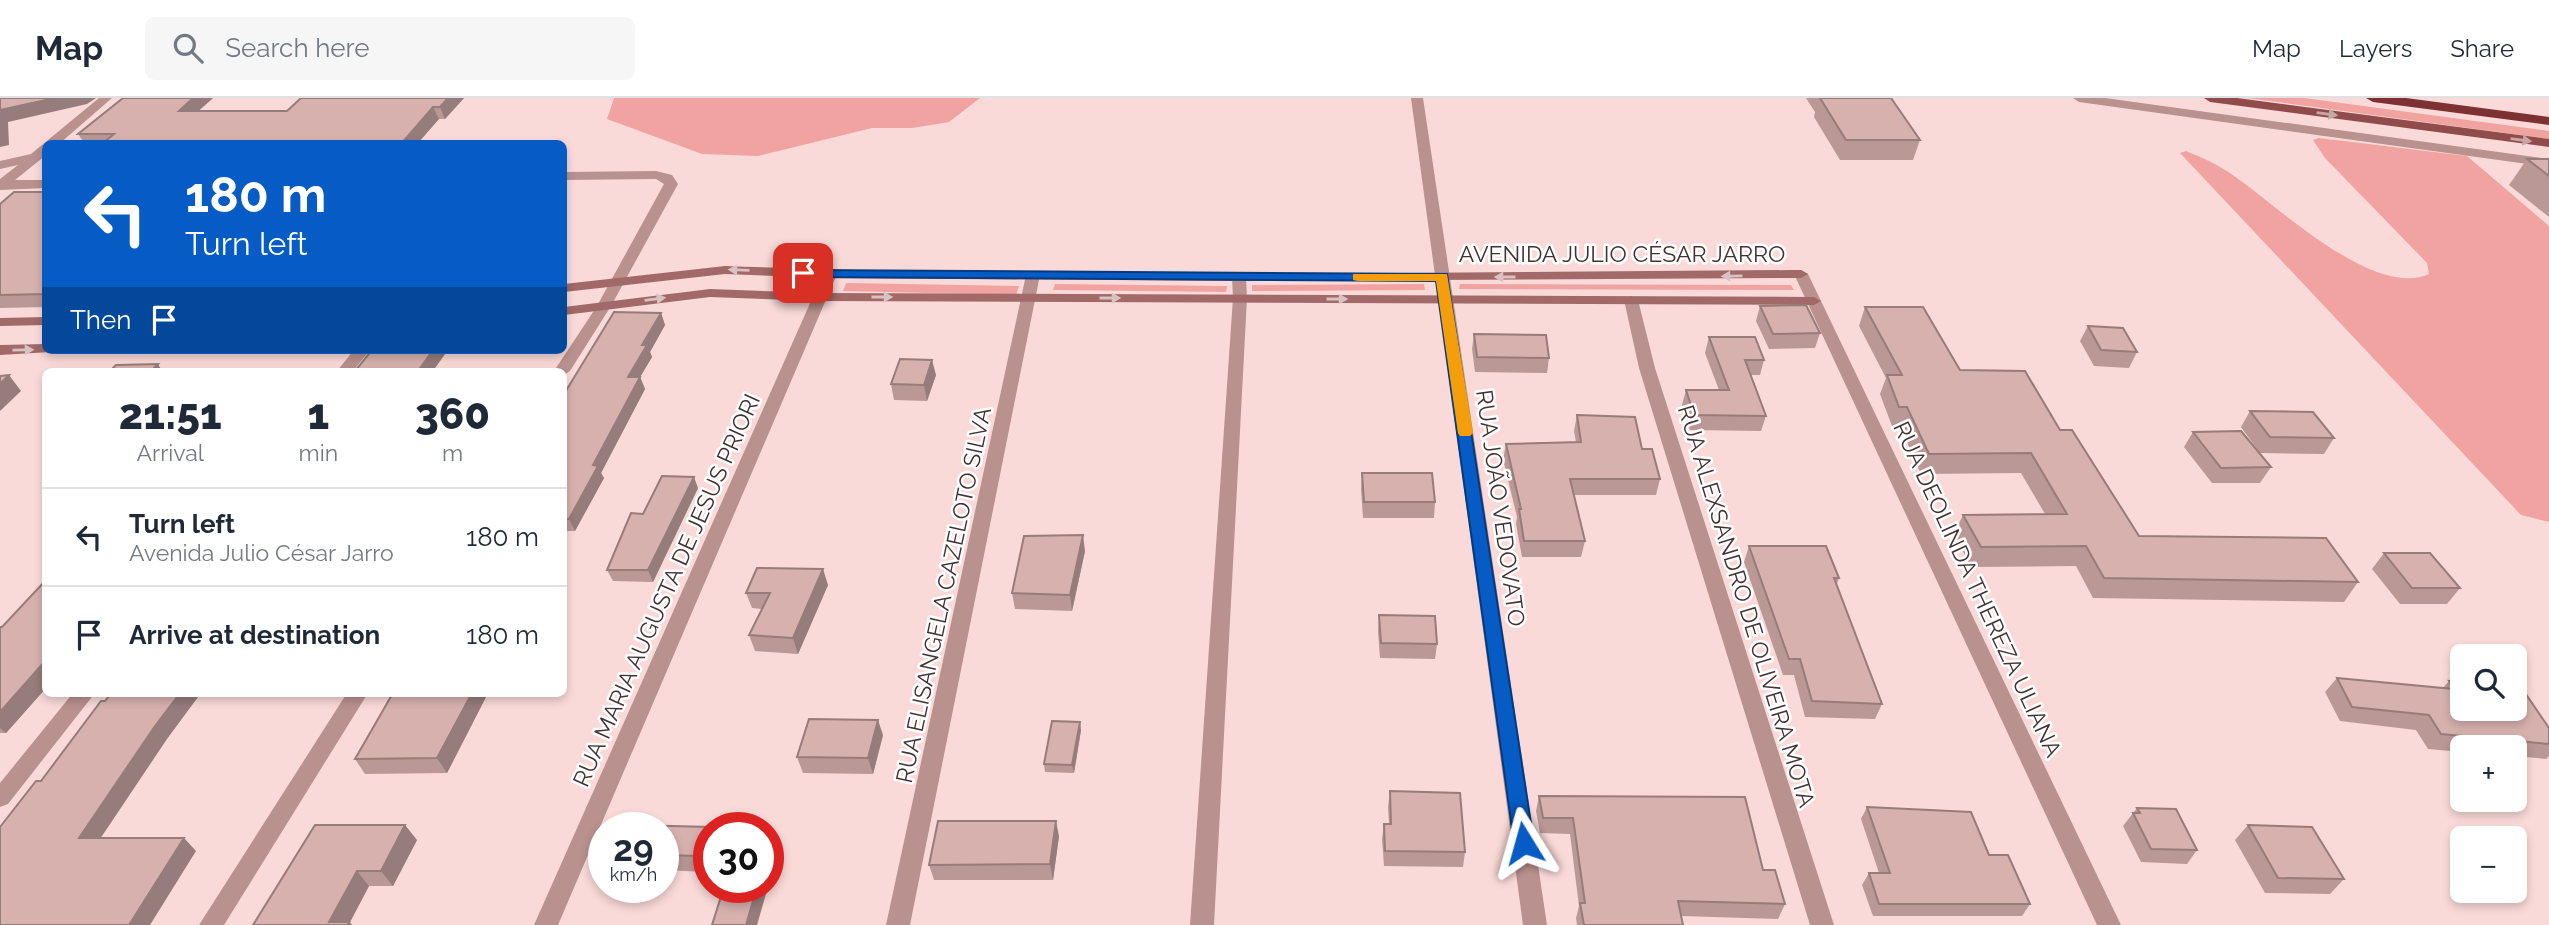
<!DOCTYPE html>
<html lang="en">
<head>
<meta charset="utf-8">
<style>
	body { margin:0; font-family:Raleway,sans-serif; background:#f6f6f7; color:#1f2937; height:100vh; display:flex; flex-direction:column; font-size:26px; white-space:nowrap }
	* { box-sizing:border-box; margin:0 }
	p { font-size:23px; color:#747a83 }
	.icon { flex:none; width:38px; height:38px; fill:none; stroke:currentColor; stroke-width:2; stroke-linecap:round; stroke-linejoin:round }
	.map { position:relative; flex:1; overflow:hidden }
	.details { position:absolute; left:42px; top:270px; width:525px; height:329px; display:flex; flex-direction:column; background:#fff; border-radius:10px; box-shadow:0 4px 10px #0003 }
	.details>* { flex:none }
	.banner { position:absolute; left:42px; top:42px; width:525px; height:214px; border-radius:10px; box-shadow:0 4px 10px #0003; background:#065bc4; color:#fff; overflow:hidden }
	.controls { position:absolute; left:2450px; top:546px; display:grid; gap:14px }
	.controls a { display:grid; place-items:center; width:77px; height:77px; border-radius:10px; background:#fff; box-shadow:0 4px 10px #0003; font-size:35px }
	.speed { position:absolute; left:588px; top:714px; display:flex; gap:14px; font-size:35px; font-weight:700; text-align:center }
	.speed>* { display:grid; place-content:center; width:91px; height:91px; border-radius:50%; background:#fff; box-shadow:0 4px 10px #0003; line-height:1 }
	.speed small { font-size:18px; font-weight:400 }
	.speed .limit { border:10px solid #d22; background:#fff; color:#111 }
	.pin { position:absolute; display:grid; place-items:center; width:60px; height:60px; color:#fff; margin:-30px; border-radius:14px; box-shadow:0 4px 10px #0006 }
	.me { position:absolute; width:77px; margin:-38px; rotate:352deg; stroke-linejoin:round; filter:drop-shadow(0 0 5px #0008) }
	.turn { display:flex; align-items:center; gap:24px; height:147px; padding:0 28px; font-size:32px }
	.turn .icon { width:91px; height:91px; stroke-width:2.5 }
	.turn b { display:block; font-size:49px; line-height:60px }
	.then { display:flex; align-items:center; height:66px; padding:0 28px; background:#0003; gap:14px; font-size:26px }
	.eta { display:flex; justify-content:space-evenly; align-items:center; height:119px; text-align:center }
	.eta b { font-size:42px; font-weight:800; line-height:49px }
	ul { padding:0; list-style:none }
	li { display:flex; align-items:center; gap:21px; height:98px; padding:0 28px; border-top:2px solid #e0e1e3 }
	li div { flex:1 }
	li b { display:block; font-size:26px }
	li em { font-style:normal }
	header { display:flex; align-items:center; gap:42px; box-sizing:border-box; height:98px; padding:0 35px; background:#fff; border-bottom:2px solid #e0e1e3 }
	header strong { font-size:33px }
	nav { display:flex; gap:38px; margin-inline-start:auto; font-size:24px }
	.search { width:490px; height:63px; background:#f6f6f7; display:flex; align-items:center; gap:18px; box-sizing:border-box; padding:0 24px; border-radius:10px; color:#747a83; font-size:26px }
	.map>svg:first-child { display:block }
	.green { fill:#f0a3a0 }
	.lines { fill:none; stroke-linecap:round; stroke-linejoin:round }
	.street { fill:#b9918f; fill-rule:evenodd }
	.secondary { fill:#a16967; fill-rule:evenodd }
	.primary { fill:#8f4c4a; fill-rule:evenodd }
	.highway { fill:#7e3132; fill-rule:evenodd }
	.wall { fill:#b99896 }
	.shaded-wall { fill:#967c7a }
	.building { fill:#d7b1ae; stroke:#967c7a; stroke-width:2 }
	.oneway { fill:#c7a6a4 }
	.oneway2 { fill:#d9c3c2 }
	.route { fill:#065bc4; stroke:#043b7f; stroke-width:2 }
	.slow { fill:#f59e0b }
	.labels { text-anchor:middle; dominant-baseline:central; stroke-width:5; stroke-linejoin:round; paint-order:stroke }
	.street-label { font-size:23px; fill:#423231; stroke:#fff }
</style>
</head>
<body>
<header>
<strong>Map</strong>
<div class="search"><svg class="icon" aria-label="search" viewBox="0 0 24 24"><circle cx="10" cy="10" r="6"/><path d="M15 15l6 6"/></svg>Search here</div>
<nav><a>Map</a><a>Layers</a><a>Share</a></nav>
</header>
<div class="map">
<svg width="2549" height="827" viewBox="0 0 2549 827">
	<rect width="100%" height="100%" fill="#fadad8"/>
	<g class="green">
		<path d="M 614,0 L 980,0 L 949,24 L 912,30 L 872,30 L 758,58 L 702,56 L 607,21 Z"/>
		<path d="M 2248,0 L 2304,0 L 2549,33 L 2549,41 Z"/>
		<path d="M 2319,40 L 2467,58 L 2549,128 L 2549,424 L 2521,417 L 2180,55 L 2186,53 C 2203,60 2219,67 2234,78 C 2279,109 2374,201 2429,176 L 2427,165 L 2325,60 L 2313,42 Z"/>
		<path d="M 846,185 L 1019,188 L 1016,197 L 843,193 Z"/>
		<path d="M 1055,186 L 1227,188 L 1226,194 L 1053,192 Z"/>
		<path d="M 1424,186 L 1425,192 L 1252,193 L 1252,187 Z"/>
		<path d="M 1460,186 L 1791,187 L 1794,192 L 1459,191 Z"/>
	</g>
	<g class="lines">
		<g class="street">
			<path d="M 99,0 L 112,0 L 59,46 L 46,46 L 46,57 L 15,82 L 46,82 L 46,90 L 0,92 L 0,81 L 18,67 L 0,71 L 0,63 L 31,56 Z"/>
			<path d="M 1411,0 L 1423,0 L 1547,827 L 1523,827 Z"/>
			<path d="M 2073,0 L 2105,0 L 2549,61 L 2549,69 L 2079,4 Z"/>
			<path d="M 656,73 L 672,77 L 678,86 L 611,208 L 570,273 L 564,277 L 564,273 L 554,273 L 597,208 L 664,86 L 656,81 L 564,82 L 564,74 Z"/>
			<path d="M 830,172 L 837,176 L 558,827 L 534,827 L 823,176 Z"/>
			<path d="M 1801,172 L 1808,176 L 2121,827 L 2097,827 L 1794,176 Z"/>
			<path d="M 1033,173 L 1040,177 L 910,827 L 886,827 L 1026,177 Z"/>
			<path d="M 1239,175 L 1246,179 L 1247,200 L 1214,827 L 1190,827 L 1233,200 L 1232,179 Z"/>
			<path d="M 1631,198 L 1638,202 L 1655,270 L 1834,827 L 1810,827 L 1639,270 L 1624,202 Z"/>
			<path d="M 354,252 L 370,252 L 353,273 L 337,273 Z"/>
			<path d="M 73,595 L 95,595 L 8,706 L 0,709 L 0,685 Z"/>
			<path d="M 347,595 L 368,595 L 224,827 L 199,827 Z"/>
		</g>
		<g class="secondary">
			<path d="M 725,168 C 1083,181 1443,174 1801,172 L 1808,176 L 1801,180 L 1239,183 L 830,180 L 725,176 L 564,194 L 564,186 Z"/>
			<path d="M 710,191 L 820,195 L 1814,199 L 1821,203 L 1814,207 L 820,203 L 710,199 L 564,217 L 564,209 Z"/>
			<path d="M 46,219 L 46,227 L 0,228 L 0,220 Z"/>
			<path d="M 46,246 L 46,252 L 53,252 L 51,254 L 0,257 L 0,247 Z"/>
		</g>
		<path class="primary" d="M 2204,0 L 2237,0 L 2549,41 L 2549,49 L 2210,4 Z"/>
		<path class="highway" d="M 2366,0 L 2406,0 L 2549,19 L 2549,27 L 2373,4 Z"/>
	</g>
	<g class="wall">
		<path d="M 213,0 L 198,13 L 287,13 L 301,0 L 464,0 L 445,21 L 439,21 L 417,46 L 85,46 L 78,36 Z"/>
		<path d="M 1806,0 L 1891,0 L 1920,42 L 1913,62 L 1840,62 L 1814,19 L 1815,14 Z"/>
		<path d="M 2527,61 L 2549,61 L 2549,119 L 2509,87 Z"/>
		<path d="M 46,92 L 46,209 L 0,210 L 0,106 L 44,94 Z"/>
		<path d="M 1760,208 L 1820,235 L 1815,250 L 1769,251 L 1756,223 Z"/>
		<path d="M 1865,209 L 1960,272 L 2060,332 L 2139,438 L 2358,484 L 2344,504 L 2093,500 L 2076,468 L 1971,469 L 1954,436 L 1963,417 L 2045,416 L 2021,375 L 1921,376 L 1900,328 L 1892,328 L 1880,296 L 1886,280 L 1859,228 Z"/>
		<path d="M 661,215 L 665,227 L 650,254 L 652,259 L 640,279 L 645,291 L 601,375 L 604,380 L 575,433 L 564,433 L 564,296 Z"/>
		<path d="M 2088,228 L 2137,254 L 2129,270 L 2094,268 L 2080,243 Z"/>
		<path d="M 1474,236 L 1549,260 L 1547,275 L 1475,274 L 1472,251 Z"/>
		<path d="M 1709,239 L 1764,262 L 1760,277 L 1751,277 L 1766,318 L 1761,333 L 1690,332 L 1682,307 L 1686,292 L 1719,292 L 1705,255 Z"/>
		<path d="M 936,277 L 927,303 L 894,302 L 891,286 Z"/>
		<path d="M 2250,313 L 2334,340 L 2324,356 L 2260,355 L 2241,329 Z"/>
		<path d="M 1577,317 L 1642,351 L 1660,381 L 1656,397 L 1573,397 L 1585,443 L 1581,459 L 1522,459 L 1516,426 L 1517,419 L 1503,361 L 1506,346 L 1576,344 L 1574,333 Z"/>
		<path d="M 2193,334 L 2271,369 L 2260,385 L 2212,385 L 2184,349 Z"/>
		<path d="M 1362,375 L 1435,404 L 1434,420 L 1363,420 L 1361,391 Z"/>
		<path d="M 698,390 L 653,484 L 613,483 L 607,472 Z"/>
		<path d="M 1749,448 L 1839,480 L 1837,486 L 1882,606 L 1875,621 L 1805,619 L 1794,577 L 1783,577 L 1744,464 Z"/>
		<path d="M 1085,453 L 1072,513 L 1015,511 L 1012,495 Z"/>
		<path d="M 2384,455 L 2460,490 L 2447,506 L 2400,506 L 2372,471 Z"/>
		<path d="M 46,478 L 46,590 L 6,635 L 0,635 L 0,529 L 2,529 L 44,483 L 42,481 Z"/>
		<path d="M 828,487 L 798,556 L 755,553 L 749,537 L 762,511 L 752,510 L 746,495 Z"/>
		<path d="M 1379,517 L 1437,546 L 1435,561 L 1380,560 L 1378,533 Z"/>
		<path d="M 2337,580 L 2443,590 L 2449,583 L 2549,630 L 2549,658 L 2546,661 L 2515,658 L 2515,649 L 2462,649 L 2462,654 L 2428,651 L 2416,632 L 2340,623 L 2325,594 Z"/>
		<path d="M 487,597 L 447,675 L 365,676 L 355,661 Z"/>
		<path d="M 1081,632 L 1074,675 L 1045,674 L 1044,666 Z"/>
		<path d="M 883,637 L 873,676 L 803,675 L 797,659 Z"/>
		<path d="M 1390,693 L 1465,754 L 1463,769 L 1384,768 L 1382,741 L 1384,726 L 1389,726 L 1388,709 Z"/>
		<path d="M 1539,698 L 1763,772 L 1785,806 L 1778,821 L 1681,818 L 1683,827 L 1577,827 L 1576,820 L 1579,808 L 1570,736 L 1540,735 L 1536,713 Z"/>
		<path d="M 1867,709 L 1989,757 L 2030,806 L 2022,818 L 1873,818 L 1862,787 L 1869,775 L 1879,775 L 1861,721 Z"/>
		<path d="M 2137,710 L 2197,752 L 2187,766 L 2141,764 L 2123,728 Z"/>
		<path d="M 2248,727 L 2344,781 L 2330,796 L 2265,795 L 2235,742 Z"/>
		<path d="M 710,729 L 706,774 L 663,772 L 663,730 Z"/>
		<path d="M 1059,738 L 1053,782 L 934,782 L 929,767 Z"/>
		<path d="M 417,742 L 393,788 L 369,788 L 350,824 L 253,827 Z"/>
	</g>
	<g class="shaded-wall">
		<path d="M 55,0 L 96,0 L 87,6 L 8,24 L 9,47 L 0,49 L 0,12 Z"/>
		<path d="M 193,0 L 213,0 L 185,25 L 179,13 Z"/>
		<path d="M 448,0 L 464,0 L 445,21 L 440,9 Z"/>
		<path d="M 433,9 L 439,21 L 417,46 L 401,46 Z"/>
		<path d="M 661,215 L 665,227 L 650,254 L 652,259 L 633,291 L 628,279 L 642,247 Z"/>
		<path d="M 433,252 L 448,252 L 433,273 L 418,273 Z"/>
		<path d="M 932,262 L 936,277 L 927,303 L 924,287 Z"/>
		<path d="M 158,266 L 162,273 L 151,273 Z"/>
		<path d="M 9,277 L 21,293 L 0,313 L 0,286 Z"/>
		<path d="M 640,279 L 645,291 L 601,375 L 604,380 L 575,433 L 569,421 L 593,367 Z"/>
		<path d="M 694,379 L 698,390 L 653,484 L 648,472 Z"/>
		<path d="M 1083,437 L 1085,453 L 1072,513 L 1070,497 Z"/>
		<path d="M 823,471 L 828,487 L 798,556 L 793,540 Z"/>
		<path d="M 46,562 L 46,590 L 6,635 L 0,630 L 0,614 Z"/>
		<path d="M 180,595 L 201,595 L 167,641 L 92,753 L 79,740 L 155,628 Z"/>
		<path d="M 472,595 L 485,595 L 487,597 L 447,675 L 437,660 Z"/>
		<path d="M 878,622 L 883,637 L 873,676 L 868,660 Z"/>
		<path d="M 1080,624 L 1081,632 L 1074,675 L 1072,667 Z"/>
		<path d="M 1056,723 L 1059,738 L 1053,782 L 1050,766 Z"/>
		<path d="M 405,727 L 417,742 L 393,788 L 381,773 Z"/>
		<path d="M 709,733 L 709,766 L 706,774 L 698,758 Z"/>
		<path d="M 184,740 L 196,753 L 150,827 L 129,827 Z"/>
		<path d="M 357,773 L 369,788 L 350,824 L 352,827 L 331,827 L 329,824 Z"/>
		<path d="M 757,789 L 768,789 L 757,827 L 746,827 Z"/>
	</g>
	<g class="building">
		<path d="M 0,0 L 55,0 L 0,12 Z"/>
		<path d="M 123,0 L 193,0 L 179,13 L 287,13 L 301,0 L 448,0 L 440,9 L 433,9 L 401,46 L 102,46 L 114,36 L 78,36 Z"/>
		<path d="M 1820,0 L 1891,0 L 1920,42 L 1846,42 Z"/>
		<path d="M 2527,61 L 2549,61 L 2549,78 Z"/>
		<path d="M 46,92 L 46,196 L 0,197 L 0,106 L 14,94 L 44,94 Z"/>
		<path d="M 1806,207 L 1820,235 L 1773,236 L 1760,208 Z"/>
		<path d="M 1865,209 L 1923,209 L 1960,272 L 2025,273 L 2060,332 L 2072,332 L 2139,438 L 2326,440 L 2358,484 L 2104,480 L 2086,448 L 1981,449 L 1963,417 L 2067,416 L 2031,355 L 1929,356 L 1907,309 L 1899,309 L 1887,277 L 1902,277 Z"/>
		<path d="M 614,214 L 661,215 L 642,247 L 647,247 L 628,279 L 640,279 L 593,367 L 598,368 L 569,421 L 564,421 L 564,296 Z"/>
		<path d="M 2088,228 L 2123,230 L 2137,254 L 2101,252 Z"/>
		<path d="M 1474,236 L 1546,237 L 1549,260 L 1477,259 Z"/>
		<path d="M 1709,239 L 1755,239 L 1764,262 L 1745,262 L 1766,318 L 1694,317 L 1686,292 L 1729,292 Z"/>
		<path d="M 372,252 L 433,252 L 418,273 L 355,273 Z"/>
		<path d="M 900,261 L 932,262 L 924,287 L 891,286 Z"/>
		<path d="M 158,266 L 151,273 L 110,273 L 116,267 Z"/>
		<path d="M 9,277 L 0,286 L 0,278 Z"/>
		<path d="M 2250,313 L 2313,314 L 2334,340 L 2270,339 Z"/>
		<path d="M 1577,317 L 1635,319 L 1642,351 L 1652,351 L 1660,381 L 1570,381 L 1585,443 L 1524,443 L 1519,411 L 1521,411 L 1506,346 L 1581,344 Z"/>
		<path d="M 2241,333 L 2271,369 L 2221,370 L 2193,334 Z"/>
		<path d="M 1362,375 L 1432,375 L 1435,404 L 1364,404 Z"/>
		<path d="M 662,378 L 694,379 L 648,472 L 607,472 L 631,415 L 643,416 Z"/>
		<path d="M 1083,437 L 1070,497 L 1012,495 L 1024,438 Z"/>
		<path d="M 1749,448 L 1826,448 L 1839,480 L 1834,480 L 1882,606 L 1812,603 L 1800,561 L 1789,561 Z"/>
		<path d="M 2384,455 L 2430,455 L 2460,490 L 2412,490 Z"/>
		<path d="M 757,470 L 823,471 L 793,540 L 749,537 L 770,495 L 746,495 Z"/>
		<path d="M 46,482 L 46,562 L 0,614 L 0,529 L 2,529 Z"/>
		<path d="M 1379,517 L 1435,518 L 1437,546 L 1381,545 Z"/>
		<path d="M 2337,580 L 2454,591 L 2449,583 L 2462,584 L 2462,611 L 2515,611 L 2515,588 L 2521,589 L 2549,630 L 2549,646 L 2441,636 L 2429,617 L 2352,609 Z"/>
		<path d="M 111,595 L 180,595 L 155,628 L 79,740 L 184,740 L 129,827 L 0,827 L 0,729 L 36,683 L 41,683 L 101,603 L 105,603 Z"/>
		<path d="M 393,595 L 472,595 L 437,660 L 355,661 Z"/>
		<path d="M 809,621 L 878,622 L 868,660 L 797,659 Z"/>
		<path d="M 1052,623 L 1080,624 L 1072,667 L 1044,666 Z"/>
		<path d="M 1390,693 L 1460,695 L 1465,754 L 1385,753 L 1384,726 L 1391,726 Z"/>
		<path d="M 1539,698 L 1745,699 L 1763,772 L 1775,772 L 1785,806 L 1678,803 L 1683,827 L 1584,827 L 1580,805 L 1585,805 L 1573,720 L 1543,720 Z"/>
		<path d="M 1867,709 L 1971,714 L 1989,757 L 2008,757 L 2030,806 L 1879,806 L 1869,775 L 1890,775 Z"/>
		<path d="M 2137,710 L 2176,711 L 2197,752 L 2151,751 L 2133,715 L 2140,715 Z"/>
		<path d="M 938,723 L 1056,723 L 1050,766 L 929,767 Z"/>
		<path d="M 315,727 L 405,727 L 381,773 L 357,773 L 329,824 L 349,824 L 348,827 L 253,827 Z"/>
		<path d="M 632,727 L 710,729 L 709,730 L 709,733 L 698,758 L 663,757 L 663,730 L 631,730 Z"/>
		<path d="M 2248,727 L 2312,729 L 2344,781 L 2278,780 Z"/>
		<path d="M 724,789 L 757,789 L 746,827 L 712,827 Z"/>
	</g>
	<defs><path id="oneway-solid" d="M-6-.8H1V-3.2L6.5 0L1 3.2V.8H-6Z" transform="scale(1.75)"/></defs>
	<g class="oneway">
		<use href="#oneway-solid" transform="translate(2327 16) rotate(8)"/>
		<use href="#oneway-solid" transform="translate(2521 42) rotate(8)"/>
	</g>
	<g class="oneway2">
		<use href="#oneway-solid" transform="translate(739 172) rotate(-178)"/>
		<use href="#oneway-solid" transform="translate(1732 178) rotate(179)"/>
		<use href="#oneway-solid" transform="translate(1505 179) rotate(-180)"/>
		<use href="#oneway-solid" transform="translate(882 199)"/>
		<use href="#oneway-solid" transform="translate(1110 200)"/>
		<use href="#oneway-solid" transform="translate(655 201) rotate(-7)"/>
		<use href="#oneway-solid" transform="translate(1337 201)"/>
		<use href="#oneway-solid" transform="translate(23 252) rotate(-1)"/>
	</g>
	<path class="route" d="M 799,172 L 1447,176 L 1534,745 L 1531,751 L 1524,754 L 1516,751 L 1514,745 L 1436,183 L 803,179 L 797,175 Z"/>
	<path class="slow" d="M 1353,176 L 1447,176 L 1473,335 L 1470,338 L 1460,338 L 1458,335 L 1436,183 L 1358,183 L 1353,182 Z"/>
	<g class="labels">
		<g class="street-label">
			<text x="1622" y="155">AVENIDA JULIO CÉSAR JARRO</text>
			<text transform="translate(1501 410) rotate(82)">RUA JOÃO VEDOVATO</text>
			<text transform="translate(1978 491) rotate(65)">RUA DEOLINDA THEREZA ULIANA</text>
			<text transform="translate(666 492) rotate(-66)">RUA MARIA AUGUSTA DE JESUS PRIORI</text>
			<text transform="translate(943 497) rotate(-78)">RUA ELISANGELA CAZELOTO SILVA</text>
			<text transform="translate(1747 508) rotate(73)">RUA ALEXSANDRO DE OLIVEIRA MOTA</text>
		</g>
	</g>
</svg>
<div class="controls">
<a><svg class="icon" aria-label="search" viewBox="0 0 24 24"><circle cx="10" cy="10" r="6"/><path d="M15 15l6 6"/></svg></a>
<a>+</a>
<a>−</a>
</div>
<div class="speed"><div>29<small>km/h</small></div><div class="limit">30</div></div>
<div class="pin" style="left:803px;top:175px;background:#d93025"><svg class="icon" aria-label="arrive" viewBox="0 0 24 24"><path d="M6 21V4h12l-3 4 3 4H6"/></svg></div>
<svg class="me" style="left:1524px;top:745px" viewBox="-20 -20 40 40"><path d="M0-17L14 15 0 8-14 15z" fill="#065bc4" stroke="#fff" stroke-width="4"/></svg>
<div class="banner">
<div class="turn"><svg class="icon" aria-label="left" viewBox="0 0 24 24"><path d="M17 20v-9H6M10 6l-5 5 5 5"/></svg><div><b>180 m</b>Turn left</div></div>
<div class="then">Then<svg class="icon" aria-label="arrive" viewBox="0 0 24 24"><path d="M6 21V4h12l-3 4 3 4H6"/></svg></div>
</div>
<section class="details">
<div class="eta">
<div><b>21:51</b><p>Arrival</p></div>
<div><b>1</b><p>min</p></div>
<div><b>360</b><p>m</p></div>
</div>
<ul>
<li><svg class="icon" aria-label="left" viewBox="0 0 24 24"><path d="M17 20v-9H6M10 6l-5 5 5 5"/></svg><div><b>Turn left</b><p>Avenida Julio César Jarro</p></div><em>180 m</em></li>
<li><svg class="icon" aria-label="arrive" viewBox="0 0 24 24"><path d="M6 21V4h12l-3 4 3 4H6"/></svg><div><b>Arrive at destination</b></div><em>180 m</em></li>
</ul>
</section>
</div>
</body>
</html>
